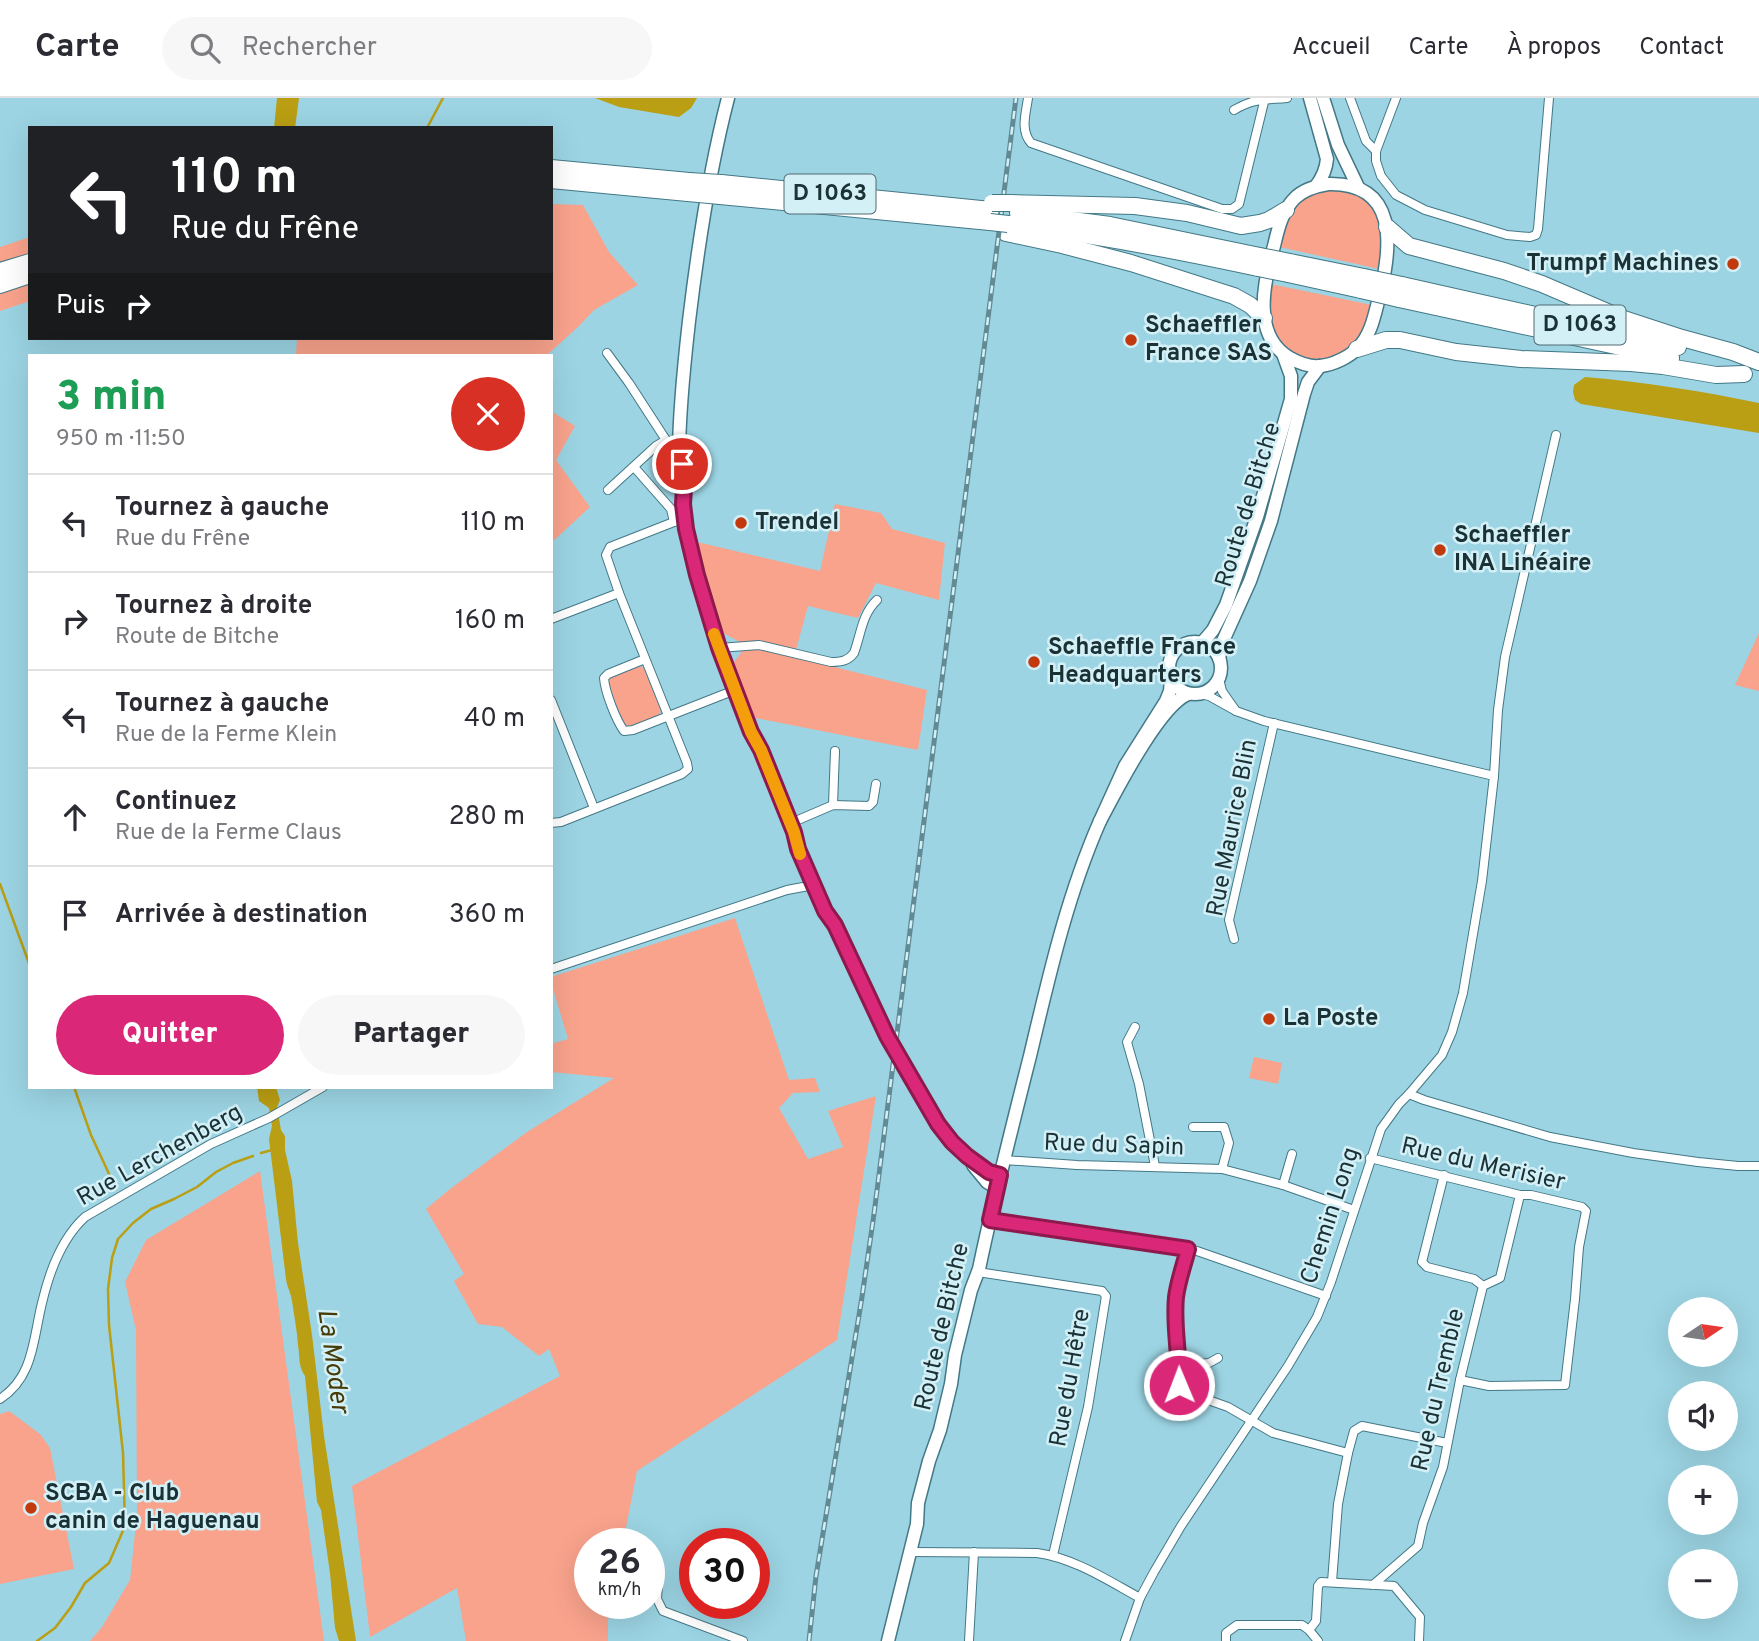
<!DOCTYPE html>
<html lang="fr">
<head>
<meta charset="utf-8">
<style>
	body { margin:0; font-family:Overpass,sans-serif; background:#f7f7f7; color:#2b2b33; height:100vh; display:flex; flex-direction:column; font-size:26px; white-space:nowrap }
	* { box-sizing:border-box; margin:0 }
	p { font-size:23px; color:#7c7c81 }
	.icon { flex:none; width:38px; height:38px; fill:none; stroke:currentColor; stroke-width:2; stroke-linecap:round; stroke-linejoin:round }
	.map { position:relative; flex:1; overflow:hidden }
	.details { position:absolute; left:28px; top:256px; width:525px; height:735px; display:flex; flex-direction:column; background:#fff; border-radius:0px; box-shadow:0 7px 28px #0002 }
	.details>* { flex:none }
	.guide { position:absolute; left:28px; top:28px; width:525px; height:214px; border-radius:0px; box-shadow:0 7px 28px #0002; background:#202124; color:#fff; overflow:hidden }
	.needle { width:46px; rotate:77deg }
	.controls { position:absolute; left:1668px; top:1199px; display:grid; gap:14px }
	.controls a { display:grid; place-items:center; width:70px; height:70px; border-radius:50%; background:#fff; box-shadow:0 7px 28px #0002; font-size:35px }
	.speed { position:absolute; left:574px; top:1430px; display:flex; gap:14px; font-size:35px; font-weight:700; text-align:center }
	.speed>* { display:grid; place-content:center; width:91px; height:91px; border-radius:50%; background:#fff; box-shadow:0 7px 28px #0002; line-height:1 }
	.speed small { font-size:18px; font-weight:400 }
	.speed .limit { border:10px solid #d22; background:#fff; color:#111 }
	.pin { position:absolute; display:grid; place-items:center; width:60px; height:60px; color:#fff; margin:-30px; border:4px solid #fff; border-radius:50%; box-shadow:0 2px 7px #0007 }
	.me { position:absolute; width:77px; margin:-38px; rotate:359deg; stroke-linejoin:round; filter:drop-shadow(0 0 5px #0008) }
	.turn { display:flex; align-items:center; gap:24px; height:147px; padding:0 28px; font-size:32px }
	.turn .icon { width:91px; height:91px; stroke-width:2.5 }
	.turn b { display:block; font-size:49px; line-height:60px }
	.then { display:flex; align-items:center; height:66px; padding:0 28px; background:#0003; gap:14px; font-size:26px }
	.round { display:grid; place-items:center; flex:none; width:74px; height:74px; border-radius:37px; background:#f7f7f7 }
	.summary { display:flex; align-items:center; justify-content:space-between; height:119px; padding:0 28px }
	h1 { font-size:42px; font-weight:800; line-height:52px; color:#1e9e55 }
	.button { display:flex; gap:14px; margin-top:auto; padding:14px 28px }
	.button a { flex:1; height:80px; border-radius:42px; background:#db2777; color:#fff; font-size:28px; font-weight:800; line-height:80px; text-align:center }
	.button a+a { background:#f7f7f7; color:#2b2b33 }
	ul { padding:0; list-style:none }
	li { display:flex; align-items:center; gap:21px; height:98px; padding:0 28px; border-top:2px solid #e1e1e2 }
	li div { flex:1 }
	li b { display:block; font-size:26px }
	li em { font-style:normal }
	header { display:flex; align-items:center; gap:42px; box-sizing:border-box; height:98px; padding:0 35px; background:#fff; border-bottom:2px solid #e1e1e2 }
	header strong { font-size:33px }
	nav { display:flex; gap:38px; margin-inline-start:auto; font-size:24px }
	.search { width:490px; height:63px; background:#f7f7f7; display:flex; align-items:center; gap:18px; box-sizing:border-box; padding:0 24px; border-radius:38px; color:#7c7c81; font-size:26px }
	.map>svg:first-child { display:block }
	.green { fill:#f9a38c }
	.water { fill:#ba9e13 }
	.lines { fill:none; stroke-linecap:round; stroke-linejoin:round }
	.stream { stroke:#ba9e13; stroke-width:2.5 }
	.street-casing { stroke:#437886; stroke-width:10 }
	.secondary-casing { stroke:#437886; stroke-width:15 }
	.primary-casing { stroke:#437886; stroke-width:15 }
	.highway-casing { stroke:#437886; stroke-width:18 }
	.street { stroke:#fff; stroke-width:8 }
	.secondary { stroke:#fff; stroke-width:12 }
	.primary { stroke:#fff; stroke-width:12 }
	.highway { stroke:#fff; stroke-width:16 }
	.rail-casing { stroke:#618a94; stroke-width:5 }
	.rail { stroke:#d4f0f7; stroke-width:2.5; stroke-dasharray:8; stroke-linecap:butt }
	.highway-bridge-casing { stroke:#437886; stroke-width:18; stroke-linecap:butt }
	.highway-bridge { stroke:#fff; stroke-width:16 }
	.route-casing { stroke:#8e194d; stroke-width:18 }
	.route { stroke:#db2777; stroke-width:12 }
	.slow { stroke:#f59e0b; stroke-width:12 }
	.poi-dot { fill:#c2390d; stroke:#d4f0f7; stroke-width:2.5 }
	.labels { text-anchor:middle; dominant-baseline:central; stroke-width:5; stroke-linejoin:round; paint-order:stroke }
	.shield { fill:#d4f0f7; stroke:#526a70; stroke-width:2 }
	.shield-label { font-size:23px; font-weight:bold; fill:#1a3136 }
	.poi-label { font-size:24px; font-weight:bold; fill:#1a3136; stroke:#d4f0f7; text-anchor:start }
	.street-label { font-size:24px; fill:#1a3136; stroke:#d4f0f7 }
	.water-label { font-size:26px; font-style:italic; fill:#463b07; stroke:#d4f0f7 }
</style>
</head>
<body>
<header>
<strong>Carte</strong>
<div class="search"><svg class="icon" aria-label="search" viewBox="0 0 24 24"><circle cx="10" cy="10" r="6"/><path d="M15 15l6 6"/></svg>Rechercher</div>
<nav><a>Accueil</a><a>Carte</a><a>À propos</a><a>Contact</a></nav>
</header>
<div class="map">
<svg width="1759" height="1543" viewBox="0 0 1759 1543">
	<rect width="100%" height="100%" fill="#9cd4e3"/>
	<g class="green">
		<path d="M 1339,89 C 1347,93 1358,96 1365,101 C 1387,119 1383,146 1379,171 L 1279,149 C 1284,130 1291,104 1311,96 C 1319,92 1330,91 1339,89 Z"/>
		<path d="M 551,106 L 583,107 L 609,154 L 638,187 L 594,212 L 579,228 L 547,257 L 296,257 L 297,240 L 551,240 Z"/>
		<path d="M 30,139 L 30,203 L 0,213 L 0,149 Z"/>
		<path d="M 1271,186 L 1372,207 C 1367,222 1364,235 1353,246 C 1326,273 1279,262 1270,224 C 1268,211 1270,198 1271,186 Z"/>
		<path d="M 551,313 L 575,328 L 556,362 L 590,409 L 551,445 Z"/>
		<path d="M 835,406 L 881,415 L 892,431 L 945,445 L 939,502 L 876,485 L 858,520 L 808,508 L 794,559 L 927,592 L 918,652 L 755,620 L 733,565 L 741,555 L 738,543 L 721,534 L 697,444 L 820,473 Z"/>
		<path d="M 1759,535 L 1759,593 L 1735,587 Z"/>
		<path d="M 639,568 L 645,570 L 661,612 L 659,618 L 630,629 L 624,626 L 608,586 L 610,580 Z"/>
		<path d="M 735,820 L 789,982 L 815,980 L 820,994 L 793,995 L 779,1010 L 808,1061 L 843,1049 L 828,1013 L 876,998 L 837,1242 L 637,1373 L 623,1445 L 590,1446 L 590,1505 L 611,1505 L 608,1523 L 608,1543 L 466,1543 L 457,1490 L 370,1539 L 352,1388 L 560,1278 L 549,1251 L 539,1258 L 502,1229 L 478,1226 L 454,1183 L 464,1176 L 426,1111 L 450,1091 L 527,1034 L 614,980 L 551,974 L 551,946 L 568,941 L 551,884 L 551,879 Z"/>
		<path d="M 1254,959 L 1282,965 L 1278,986 L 1249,980 Z"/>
		<path d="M 260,1073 L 324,1543 L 90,1543 L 102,1529 L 130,1482 L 137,1417 L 136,1232 L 125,1184 L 146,1142 Z"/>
		<path d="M 9,1313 L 40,1336 L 50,1350 L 74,1471 L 0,1486 L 0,1316 Z"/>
	</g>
	<g class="water">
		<path d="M 277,0 L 299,0 L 295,30 L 274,30 Z"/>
		<path d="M 595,0 L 697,0 L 691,10 L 679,19 L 619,9 Z"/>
		<path d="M 1585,279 C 1644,284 1701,293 1759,305 L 1759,335 L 1581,306 L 1575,302 L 1573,294 L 1574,287 Z"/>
		<path d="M 257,989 L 276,989 L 280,1002 L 277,1009 L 281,1032 L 285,1038 L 285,1052 L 292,1083 L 298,1145 L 312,1237 L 324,1338 L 356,1543 L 339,1543 L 335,1530 L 330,1475 L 321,1412 L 317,1404 L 305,1278 C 298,1268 300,1259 298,1247 C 297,1232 294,1217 292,1203 C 291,1195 287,1189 286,1181 L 269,1041 L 272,1028 L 269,1010 L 259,1003 Z"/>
	</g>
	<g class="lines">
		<g class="stream">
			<path d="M 427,30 L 443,0"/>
			<path d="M 0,786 L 30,868"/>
			<path d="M 74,989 L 91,1037 L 116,1091"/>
			<path d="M 261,1055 L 272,1052"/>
			<path d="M 37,1543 L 55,1530 L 71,1509 L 85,1485 L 109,1465 L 125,1428 L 123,1355 L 109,1227 L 108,1191 L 112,1160 L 118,1141 L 133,1125 L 151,1111 L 174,1101 L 197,1089 L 216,1074 L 233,1065 L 253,1058"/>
		</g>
		<g class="street-casing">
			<g id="street">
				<path d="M 1028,0 C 1026,15 1020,32 1031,45 L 1222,111 L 1232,111 L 1239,106 L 1265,0"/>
				<path d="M 1350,0 L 1366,43 L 1376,53"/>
				<path d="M 1396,0 L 1376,53 L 1376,63 L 1381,78 L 1396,97 L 1425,112 L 1507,137 L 1530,139 L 1536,137 L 1538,131 L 1549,0"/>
				<path d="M 1234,12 C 1254,0 1266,2 1287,0"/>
				<path d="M 607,255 L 629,285 L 666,342 L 679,348"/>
				<path d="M 634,369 L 671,411 L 674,424"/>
				<path d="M 608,392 L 656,348 L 666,342"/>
				<path d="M 551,521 L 619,495"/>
				<path d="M 719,550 L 759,547 L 831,564 C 841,564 848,563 854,555 C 861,536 862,516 877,502"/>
				<path d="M 645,561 L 608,576 L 604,580 C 605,594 616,622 624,633 L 633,632 L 735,592"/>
				<path d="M 1201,596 L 1209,598 L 1236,613 L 1222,593 L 1219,581"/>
				<path d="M 551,602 L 594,710"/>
				<path d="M 1236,613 L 1264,623 L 1494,678"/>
				<path d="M 833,707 L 835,653"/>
				<path d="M 551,725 L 561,724 L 682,676 L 688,671 L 687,665 L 619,495 L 606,457 L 610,449 L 684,420"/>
				<path d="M 791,725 L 833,707 L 869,708 L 873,704 L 876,686"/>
				<path d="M 1234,841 L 1229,822 L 1274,625"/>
				<path d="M 551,871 L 787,792 L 814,787"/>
				<path d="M 1135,929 L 1127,944 L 1139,986 L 1155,1068"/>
				<path d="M 1409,996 L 1424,1002 L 1550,1039 L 1633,1055 L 1698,1064 L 1738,1068 L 1759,1068"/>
				<path d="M 1193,1029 L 1224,1029 L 1229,1045 L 1222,1071"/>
				<path d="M 1370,1060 L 1520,1097 L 1531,1097 L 1582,1109 L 1586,1113 L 1579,1149 L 1575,1201 L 1565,1287 L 1489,1288 L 1460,1282"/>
				<path d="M 1004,1062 L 1077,1067 L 1222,1071 L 1283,1087 L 1354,1112"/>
				<path d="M 1444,1077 L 1422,1164 L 1427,1169 L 1474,1181 L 1483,1188"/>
				<path d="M 1283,1087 L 1292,1056"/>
				<path d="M 990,1122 L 1177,1148 L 1197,1153 L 1326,1198"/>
				<path d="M 1187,1151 L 1176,1198 L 1176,1216 L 1180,1268 L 1179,1287 L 1183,1293 L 1228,1309 L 1273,1335 L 1348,1355 L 1354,1333 L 1362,1328 L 1447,1345"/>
				<path d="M 978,1174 L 1102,1193 L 1106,1198 L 1088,1309 L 1053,1457"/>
				<path d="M 1180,1268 L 1209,1265 L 1218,1260"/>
				<path d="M 0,1301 C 34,1279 33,1241 42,1205 C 49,1175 62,1140 85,1119 L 211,1046 L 269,1020 L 323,989"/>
				<path d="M 910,1454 L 1037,1455 C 1074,1460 1107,1482 1140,1500"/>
				<path d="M 1332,1484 L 1338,1406 L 1348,1355"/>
				<path d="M 658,1485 L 657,1501 L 663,1513 L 743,1543"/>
				<path d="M 1373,1487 L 1418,1448 L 1423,1425 L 1443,1369 L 1460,1282 L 1483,1188 L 1500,1180 L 1520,1097"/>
				<path d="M 1309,1532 L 1316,1523 L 1318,1488 L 1321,1484 L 1394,1488 L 1420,1519 L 1419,1543"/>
				<path d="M 969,1543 L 974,1454"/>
				<path d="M 1125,1543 L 1140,1500 L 1154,1474 L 1181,1428 L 1288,1268 L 1317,1219 L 1331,1184 L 1381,1031 L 1399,1006 L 1409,996 L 1442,957 L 1452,934 L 1463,895 L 1482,783 L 1494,678 L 1498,612 L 1505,559 L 1556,337"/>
				<path d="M 1226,1543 L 1226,1535 L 1237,1527 L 1302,1527 L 1309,1532 L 1318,1543"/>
			</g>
		</g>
		<g class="secondary-casing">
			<g id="secondary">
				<path d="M 679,357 L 682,369 L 683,406 L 686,431 L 697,477 L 719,550 L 751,634 L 761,652 L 794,734 L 798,751 L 825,813 L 835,827 L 887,938 L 938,1026 L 952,1044 L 966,1058 L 989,1074 L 1001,1077"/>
				<path d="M 678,364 L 679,357 C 679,313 684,267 689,223 C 698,148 709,73 728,0"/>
				<path d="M 973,1067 L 987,1084 L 997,1090"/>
			</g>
		</g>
		<g class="primary-casing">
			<g id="primary">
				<path d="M 1310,0 L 1327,61 C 1326,72 1323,79 1316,88"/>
				<path d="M 1323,0 L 1338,47 L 1358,89"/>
				<path d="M 1328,86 C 1398,84 1392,147 1380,196 C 1375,214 1372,236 1358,250 C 1349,259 1333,267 1320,268 C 1310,269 1299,265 1290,260 C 1251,238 1264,183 1274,148 C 1278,131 1282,113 1295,100 C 1304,91 1316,88 1328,86 Z"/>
				<circle cx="1195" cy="570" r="26"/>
				<path d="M 1202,545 L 1213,532 L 1226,507 L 1257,419 L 1291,301 L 1291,278 L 1283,256"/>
				<path d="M 1219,560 L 1223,543 L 1250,483 L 1271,423 L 1304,296 L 1308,284 L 1320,268"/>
				<path d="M 1171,581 L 1170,593 L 1166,603 L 1125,668 L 1100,723 C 1116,693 1159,608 1188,596"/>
				<path d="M 888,1543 L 917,1426 L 918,1405 L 929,1363 L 940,1332 L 951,1286 L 955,1257 L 971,1192 L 979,1171 C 994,1099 1012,1029 1030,958 C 1049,878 1067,798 1100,723"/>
			</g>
		</g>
		<g class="highway-casing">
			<g id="highway">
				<path d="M 551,70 L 689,83"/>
				<path d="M 551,82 L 688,95"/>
				<path d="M 721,85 L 991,112"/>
				<path d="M 720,98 L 990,124"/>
				<path d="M 1010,105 L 1135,108 L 1187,115 L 1241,128 L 1260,125 L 1269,122 L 1286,112"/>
				<path d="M 1018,115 L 1110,127 L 1260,158"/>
				<path d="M 1010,126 C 1094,137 1175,152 1258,170"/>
				<path d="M 1387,129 L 1409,148 L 1504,173 L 1542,186 L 1624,221 L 1682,240 L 1733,254 L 1759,264"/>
				<path d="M 1006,135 L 1062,147 L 1131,165 L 1234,198 L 1250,207 L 1264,220"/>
				<path d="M 1290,164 L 1364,179"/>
				<path d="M 0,173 L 30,164"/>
				<path d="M 1288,176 L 1361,192"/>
				<path d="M 0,187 L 30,177"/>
				<path d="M 1402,187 L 1678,249"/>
				<path d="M 1399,201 L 1671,260"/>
				<path d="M 1357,251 L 1386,242 L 1400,242 L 1456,254 L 1521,261 L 1631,265 L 1663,268 L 1716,277 L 1744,276"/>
			</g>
		</g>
		<use href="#street" class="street"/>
		<use href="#secondary" class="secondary"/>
		<use href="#primary" class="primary"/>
		<use href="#highway" class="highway"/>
		<g class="rail-casing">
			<path id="rail" d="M 809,1543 L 816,1478 L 862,1199 L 874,1116 L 1016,0"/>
		</g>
		<use href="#rail" class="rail"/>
		<g class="highway-bridge-casing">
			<g id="highway-bridge">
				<path d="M 689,83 L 721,85"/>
				<path d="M 688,95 L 720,98"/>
				<path d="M 992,105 L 1010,105"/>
				<path d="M 990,124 L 1008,126"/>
				<path d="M 1260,158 L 1290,164"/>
				<path d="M 1258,170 L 1288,176"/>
				<path d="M 1364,179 L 1402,187"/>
				<path d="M 1361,192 L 1399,201"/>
			</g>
		</g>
		<use href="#highway-bridge" class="highway-bridge"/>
	</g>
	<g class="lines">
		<g class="route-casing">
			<path id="route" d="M 682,366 L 684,390 L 683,406 L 686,431 L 697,477 L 719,550 L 751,634 L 761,652 L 794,734 L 798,751 L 825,813 L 835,827 L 887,938 L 938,1026 L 952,1044 L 967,1058 L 989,1074 L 1000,1077 L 990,1122 L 1188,1151 C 1184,1167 1178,1183 1176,1199 C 1173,1228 1180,1258 1179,1287"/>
		</g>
		<use href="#route" class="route"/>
		<path class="slow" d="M 714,536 L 751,634 L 761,652 L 794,734 L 800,756"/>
	</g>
	<g class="poi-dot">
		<circle cx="1733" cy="166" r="7"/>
		<circle cx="1131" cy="242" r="7"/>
		<circle cx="741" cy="425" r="7"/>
		<circle cx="1440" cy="452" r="7"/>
		<circle cx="1034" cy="564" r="7"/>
		<circle cx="1269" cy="921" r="7"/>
		<circle cx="31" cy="1410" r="7"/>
	</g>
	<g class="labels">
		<g class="shield">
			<rect x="784.5" y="76.5" width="91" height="39" rx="5"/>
			<rect x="1534.5" y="207.5" width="91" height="39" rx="5"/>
		</g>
		<g class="shield-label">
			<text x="830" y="96">D 1063</text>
			<text x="1580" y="227">D 1063</text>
		</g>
		<g class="poi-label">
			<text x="1719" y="166" text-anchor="end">Trumpf Machines</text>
			<text x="1145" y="228">Schaeffler<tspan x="1145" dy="28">France SAS</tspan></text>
			<text x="755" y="425">Trendel</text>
			<text x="1454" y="438">Schaeffler<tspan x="1454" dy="28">INA Linéaire</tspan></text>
			<text x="1048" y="550">Schaeffle France<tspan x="1048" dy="28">Headquarters</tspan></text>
			<text x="1283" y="921">La Poste</text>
			<text x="45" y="1396">SCBA - Club<tspan x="45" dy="28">canin de Haguenau</tspan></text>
		</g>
		<g class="street-label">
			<text transform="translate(1249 407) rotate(-73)">Route de Bitche</text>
			<text transform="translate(1233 730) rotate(-79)">Rue Maurice Blin</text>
			<text transform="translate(1114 1048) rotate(2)">Rue du Sapin</text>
			<text transform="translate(160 1058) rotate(-29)">Rue Lerchenberg</text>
			<text transform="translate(1483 1067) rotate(13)">Rue du Merisier</text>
			<text transform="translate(1331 1118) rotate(-72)">Chemin Long</text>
			<text transform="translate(943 1229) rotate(-77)">Route de Bitche</text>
			<text transform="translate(1071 1280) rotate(-80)">Rue du Hêtre</text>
			<text transform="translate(1439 1292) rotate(-77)">Rue du Tremble</text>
		</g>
		<g class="water-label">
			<text transform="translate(332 1263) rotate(82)">La Moder</text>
		</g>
	</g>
</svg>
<div class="controls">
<a><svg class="needle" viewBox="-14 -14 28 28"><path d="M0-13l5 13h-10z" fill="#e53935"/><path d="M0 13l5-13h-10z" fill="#7c7c81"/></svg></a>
<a><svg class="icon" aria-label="sound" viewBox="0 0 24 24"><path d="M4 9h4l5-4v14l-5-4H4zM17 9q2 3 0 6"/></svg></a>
<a>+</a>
<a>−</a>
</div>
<div class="speed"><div>26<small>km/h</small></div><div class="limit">30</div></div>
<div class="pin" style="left:682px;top:366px;background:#d93025"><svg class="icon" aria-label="arrive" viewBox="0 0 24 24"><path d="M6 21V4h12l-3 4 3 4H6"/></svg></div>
<svg class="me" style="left:1179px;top:1287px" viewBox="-20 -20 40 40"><circle r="17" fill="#db2777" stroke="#fff" stroke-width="3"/><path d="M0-11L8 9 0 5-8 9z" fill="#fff"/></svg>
<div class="guide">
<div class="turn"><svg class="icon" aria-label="left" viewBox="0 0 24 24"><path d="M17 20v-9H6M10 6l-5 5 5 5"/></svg><div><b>110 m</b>Rue du Frêne</div></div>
<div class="then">Puis<svg class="icon" aria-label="right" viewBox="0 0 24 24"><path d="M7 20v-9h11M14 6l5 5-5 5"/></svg></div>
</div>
<section class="details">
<div class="summary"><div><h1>3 min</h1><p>950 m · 11:50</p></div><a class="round" style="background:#d93025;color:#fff"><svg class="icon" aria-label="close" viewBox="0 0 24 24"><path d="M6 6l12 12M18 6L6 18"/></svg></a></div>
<ul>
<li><svg class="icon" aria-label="left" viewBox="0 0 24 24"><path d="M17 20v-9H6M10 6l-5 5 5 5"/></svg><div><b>Tournez à gauche</b><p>Rue du Frêne</p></div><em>110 m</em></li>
<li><svg class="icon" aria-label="right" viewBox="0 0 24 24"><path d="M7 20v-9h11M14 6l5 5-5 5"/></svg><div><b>Tournez à droite</b><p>Route de Bitche</p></div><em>160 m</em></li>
<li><svg class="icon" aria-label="left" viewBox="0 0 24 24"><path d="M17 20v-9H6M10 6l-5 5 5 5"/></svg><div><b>Tournez à gauche</b><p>Rue de la Ferme Klein</p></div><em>40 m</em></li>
<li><svg class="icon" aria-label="ahead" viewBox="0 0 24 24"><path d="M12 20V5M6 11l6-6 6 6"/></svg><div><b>Continuez</b><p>Rue de la Ferme Claus</p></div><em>280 m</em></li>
<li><svg class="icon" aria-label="arrive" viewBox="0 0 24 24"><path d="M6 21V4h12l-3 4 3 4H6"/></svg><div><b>Arrivée à destination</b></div><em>360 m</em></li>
</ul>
<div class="button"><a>Quitter</a><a>Partager</a></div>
</section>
</div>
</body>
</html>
